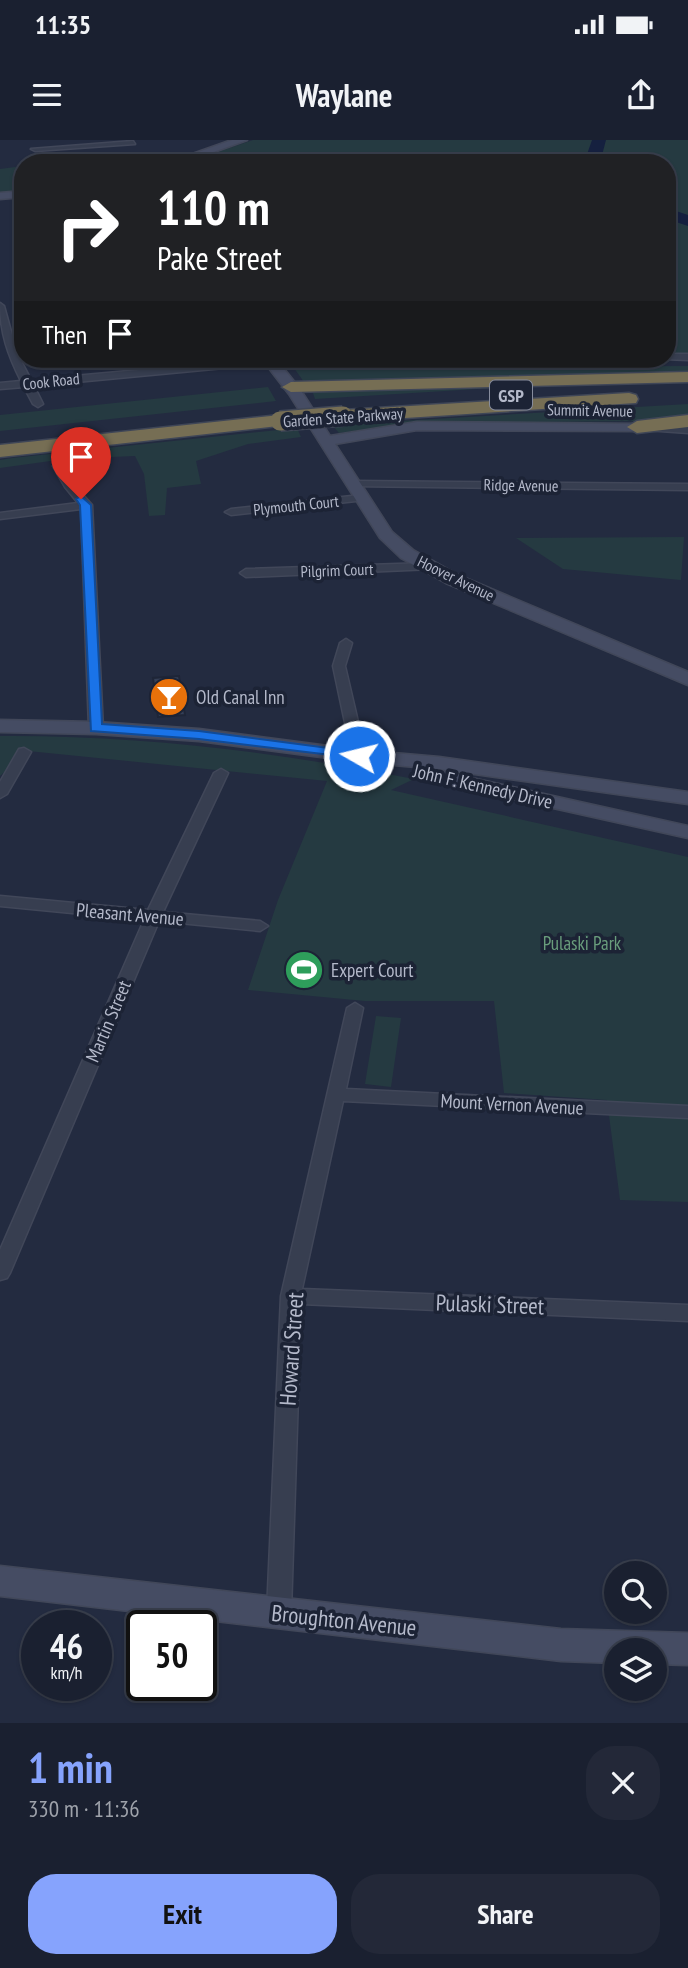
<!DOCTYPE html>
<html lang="en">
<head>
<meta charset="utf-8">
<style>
	body { margin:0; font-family:"PT Sans Narrow",sans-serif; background:#232838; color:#f1f3f6; height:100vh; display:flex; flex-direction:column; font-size:26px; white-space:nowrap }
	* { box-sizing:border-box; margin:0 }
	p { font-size:23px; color:#9fa3ab }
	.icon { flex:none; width:38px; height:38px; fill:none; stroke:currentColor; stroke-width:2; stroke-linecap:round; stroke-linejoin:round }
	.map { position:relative; height:1583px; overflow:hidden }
	.sheet { display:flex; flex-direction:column; background:#1a2030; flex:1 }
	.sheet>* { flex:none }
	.hud { position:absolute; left:14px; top:14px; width:662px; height:214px; border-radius:28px; box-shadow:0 2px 5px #0004,0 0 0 2px #383e4c; background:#202124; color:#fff; overflow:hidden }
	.controls { position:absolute; left:604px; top:1421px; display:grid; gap:14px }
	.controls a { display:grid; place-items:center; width:63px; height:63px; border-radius:50%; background:#1a2030; box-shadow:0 2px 5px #0004,0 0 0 2px #383e4c; font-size:35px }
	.speed { position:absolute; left:21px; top:1470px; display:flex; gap:14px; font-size:35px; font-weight:700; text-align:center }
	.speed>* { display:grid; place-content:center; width:91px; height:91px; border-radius:50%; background:#1a2030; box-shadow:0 2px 5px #0004,0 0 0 2px #383e4c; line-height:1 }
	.speed small { font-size:18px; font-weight:400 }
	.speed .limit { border:4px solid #111; border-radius:10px; background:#fff; color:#111 }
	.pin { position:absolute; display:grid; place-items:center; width:60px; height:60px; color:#fff; margin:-72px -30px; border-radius:50% 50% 50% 0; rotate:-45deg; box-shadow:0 0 7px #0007 }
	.pin .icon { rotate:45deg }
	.me { position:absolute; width:77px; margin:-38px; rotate:278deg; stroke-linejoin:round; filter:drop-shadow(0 0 5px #0008) }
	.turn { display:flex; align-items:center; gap:24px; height:147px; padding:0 28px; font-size:32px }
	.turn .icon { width:91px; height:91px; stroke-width:2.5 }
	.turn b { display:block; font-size:49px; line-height:60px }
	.then { display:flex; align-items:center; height:66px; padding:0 28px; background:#0003; gap:14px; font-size:26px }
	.round { display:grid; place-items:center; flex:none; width:74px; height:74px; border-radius:28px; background:#232838 }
	.overview { display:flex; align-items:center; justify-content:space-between; height:119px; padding:0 28px }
	h1 { font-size:42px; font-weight:600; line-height:52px; color:#86a3fd }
	.button { display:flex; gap:14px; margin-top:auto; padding:14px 28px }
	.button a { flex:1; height:80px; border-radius:28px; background:#86a3fd; color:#111; font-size:28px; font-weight:600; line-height:80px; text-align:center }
	.button a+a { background:#232838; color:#f1f3f6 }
	.status { display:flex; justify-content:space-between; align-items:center; height:49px; padding:0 35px; background:#1a2030; direction:ltr }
	.status svg { height:19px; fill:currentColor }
	header { display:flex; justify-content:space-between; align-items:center; height:91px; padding:0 28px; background:#1a2030; font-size:32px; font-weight:600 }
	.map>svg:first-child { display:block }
	.green { fill:#253a41 }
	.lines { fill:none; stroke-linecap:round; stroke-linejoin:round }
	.river { fill:#15203f; fill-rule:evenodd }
	.building { fill:#353f56; stroke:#1e2537; stroke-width:2 }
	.street-casing { stroke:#414759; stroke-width:3 }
	.secondary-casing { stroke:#414759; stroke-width:3 }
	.highway-casing { stroke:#3f4657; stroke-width:3 }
	.street { fill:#373e50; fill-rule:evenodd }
	.secondary { fill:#454c63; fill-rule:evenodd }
	.highway { fill:#766e54; fill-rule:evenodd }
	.highway-bridge-casing { stroke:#3f4657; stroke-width:22; stroke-linecap:butt }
	.highway-bridge { stroke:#766e54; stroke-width:19 }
	.route { fill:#1a73e8; stroke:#114b97; stroke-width:2 }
	.labels { text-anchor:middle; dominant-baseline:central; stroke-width:7; stroke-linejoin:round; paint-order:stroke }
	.far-street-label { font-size:16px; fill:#b4b9ca; stroke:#1c2335 }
	.shield { fill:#1c2335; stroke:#868c9d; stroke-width:2 }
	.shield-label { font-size:18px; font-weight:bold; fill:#b4b9ca }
	.poi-label { font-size:19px; fill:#b4b9ca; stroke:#1c2335; text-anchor:start }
	.street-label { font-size:19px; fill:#b4b9ca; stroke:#1c2335 }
	.park-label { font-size:19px; fill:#699d7c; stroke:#1c2335 }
	.near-street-label { font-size:23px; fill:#b4b9ca; stroke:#1c2335 }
</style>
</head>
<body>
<div class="status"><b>11:35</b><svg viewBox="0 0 49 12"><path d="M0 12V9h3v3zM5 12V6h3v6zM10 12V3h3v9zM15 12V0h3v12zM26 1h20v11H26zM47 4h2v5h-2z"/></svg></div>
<header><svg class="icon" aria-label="menu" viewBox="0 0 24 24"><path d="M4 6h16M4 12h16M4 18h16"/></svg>Waylane<svg class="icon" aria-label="share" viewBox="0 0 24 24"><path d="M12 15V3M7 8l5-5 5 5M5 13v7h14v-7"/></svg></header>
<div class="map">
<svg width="688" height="1583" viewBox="0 0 688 1583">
	<rect width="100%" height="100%" fill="#232b40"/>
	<g class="green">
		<path d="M 253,0 L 688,0 L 688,215 L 667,215 L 667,23 L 185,23 Z"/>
		<path d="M 23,26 L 23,51 L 0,54 L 0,29 Z"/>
		<path d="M 688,226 L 688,233 L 304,242 L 294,228 Z"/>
		<path d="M 577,243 L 315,259 L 312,250 Z"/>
		<path d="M 268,247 L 276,261 L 0,291 L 0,275 Z"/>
		<path d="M 688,264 L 688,276 L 647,281 L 419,283 L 339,293 L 332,285 Z"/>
		<path d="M 297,288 L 301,297 L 248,304 L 196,321 L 201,344 L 167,348 L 165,375 L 149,376 L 144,334 L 135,316 L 65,319 L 0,328 L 0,320 L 12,318 Z"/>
		<path d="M 684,397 L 681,440 L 563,429 L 516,398 Z"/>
		<path d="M 0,596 C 140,595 277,612 414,639 L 391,650 L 688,717 L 688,1062 L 620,1060 L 607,960 L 504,953 L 494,861 L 365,861 L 248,850 L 278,760 L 327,641 L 28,611 L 0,636 Z"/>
		<path d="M 376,876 L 401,878 L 391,947 L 365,944 Z"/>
	</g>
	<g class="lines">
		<g class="river">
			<path d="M 592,0 L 606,0 L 600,23 L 584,23 Z"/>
			<path d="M 667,68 L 688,75 L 688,86 L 667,79 Z"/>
		</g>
	</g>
	<path class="building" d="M 179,536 L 185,575 L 158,577 L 153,538 Z"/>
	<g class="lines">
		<g class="street-casing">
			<g id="street">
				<path d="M 133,1 L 135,4 L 35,11 L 31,9 Z"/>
				<path d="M 0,163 L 4,166 L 17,213 L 31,240 L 260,219 L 292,219 L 287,222 L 34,246 L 43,264 L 38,267 L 33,264 L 24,247 L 0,249 L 0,243 L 21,241 C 8,215 0,193 0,163 Z"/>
				<path d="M 667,214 L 688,214 L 688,220 L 664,219 L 667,219 Z"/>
				<path d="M 650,285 L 688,287 L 688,293 L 646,290 L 645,288 Z"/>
				<path d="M 58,323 L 62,324 L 75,346 L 92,365 L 103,588 L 96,592 L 89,588 L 81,369 L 0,379 L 0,373 L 78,363 L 65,347 L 53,326 Z"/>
				<path d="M 353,341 L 688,344 L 688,350 L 349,346 L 349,342 Z"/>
				<path d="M 361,355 L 366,358 L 365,360 L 231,375 L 225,372 L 231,369 Z"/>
				<path d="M 428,423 L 434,427 L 432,429 L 246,437 L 240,433 L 246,429 Z"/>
				<path d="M 346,499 L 352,503 L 345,526 L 366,616 L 359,620 L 352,616 L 333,526 L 340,503 Z"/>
				<path d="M 24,608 L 31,612 L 7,654 L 0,658 L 0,642 L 19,609 Z"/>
				<path d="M 221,629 L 228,633 L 163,772 L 260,781 L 268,786 L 260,791 L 159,781 L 10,1133 L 7,1138 L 0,1140 L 0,1110 L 144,780 L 0,766 L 0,756 L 148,770 L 214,633 Z"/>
				<path d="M 355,863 L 363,868 L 346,949 L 688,966 L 688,978 L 343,961 L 302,1149 L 688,1165 L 688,1181 L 301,1164 L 291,1472 L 287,1480 L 279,1483 L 271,1480 L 267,1472 L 281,1156 L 347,868 Z"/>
			</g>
		</g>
		<g class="secondary-casing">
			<g id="secondary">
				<path d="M 232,0 L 247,0 L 183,23 L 167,23 Z"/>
				<path d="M 23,51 L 23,57 L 0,59 L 0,53 Z"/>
				<path d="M 262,219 L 276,219 L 300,249 L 330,296 L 417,282 L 642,284 L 644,287 L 642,290 L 637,291 L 417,290 L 335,304 L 392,392 L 413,410 L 458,435 L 688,532 L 688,545 L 446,443 L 401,418 L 380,398 L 289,254 Z"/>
				<path d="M 0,580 L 96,582 L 199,589 L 359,610 L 439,617 L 688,652 L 688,664 L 439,629 L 359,622 L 199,601 L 96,594 L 0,592 Z"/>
				<path d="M 435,630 L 688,686 L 688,698 L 428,640 L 425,636 L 428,632 Z"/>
				<path d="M 0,1426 L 561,1489 L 688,1493 L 688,1525 L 654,1524 L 654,1510 L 616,1510 L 616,1523 L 561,1521 L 0,1456 Z"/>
			</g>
		</g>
		<g class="highway-casing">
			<g id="highway">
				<path d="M 688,232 L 688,242 L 291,252 L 282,247 L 291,242 Z"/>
				<path d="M 629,253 L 636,255 L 638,259 L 636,263 L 343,282 L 334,276 L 343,270 Z"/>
				<path d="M 280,275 L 290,281 L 287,285 L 0,317 L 0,305 Z"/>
				<path d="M 688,275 L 688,287 L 637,293 L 627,287 L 637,281 Z"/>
			</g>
		</g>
		<use href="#street" class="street"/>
		<use href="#secondary" class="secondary"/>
		<use href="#highway" class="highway"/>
		<g class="highway-bridge-casing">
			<path id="highway-bridge" d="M 280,281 L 343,276"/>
		</g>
		<use href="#highway-bridge" class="highway-bridge"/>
	</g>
	<path class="route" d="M 81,356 L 91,365 L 102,584 L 199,591 L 359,612 L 366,616 L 364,619 L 199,599 L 91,591 L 80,365 L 76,359 Z"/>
	<defs>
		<g id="bar-disc" transform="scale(2.0125)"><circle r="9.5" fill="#e8710a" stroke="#1c2335"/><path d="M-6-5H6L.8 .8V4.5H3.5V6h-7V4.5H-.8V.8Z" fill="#fff"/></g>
		<g id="stadium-disc" transform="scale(2.0125)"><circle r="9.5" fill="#2e9e5b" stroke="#1c2335"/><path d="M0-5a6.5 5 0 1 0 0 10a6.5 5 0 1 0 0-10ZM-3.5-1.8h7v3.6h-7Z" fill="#fff"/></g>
	</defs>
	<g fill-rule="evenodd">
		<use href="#bar-disc" x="169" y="557"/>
		<use href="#stadium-disc" x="304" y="830"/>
	</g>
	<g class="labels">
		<g class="far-street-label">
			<text transform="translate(51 241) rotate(-6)">Cook Road</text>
			<text transform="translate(590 270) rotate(1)">Summit Avenue</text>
			<text transform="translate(343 277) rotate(-4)">Garden State Parkway</text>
			<text transform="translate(521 345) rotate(1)">Ridge Avenue</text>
			<text transform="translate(296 365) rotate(-6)">Plymouth Court</text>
			<text transform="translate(337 430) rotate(-2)">Pilgrim Court</text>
			<text transform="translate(456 438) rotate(26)">Hoover Avenue</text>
		</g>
		<rect class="shield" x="490" y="240.5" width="42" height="29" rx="5"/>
		<g class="shield-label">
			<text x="511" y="255">GSP</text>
		</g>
		<g class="poi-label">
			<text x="196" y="557">Old Canal Inn</text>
			<text x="331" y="830">Expert Court</text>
		</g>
		<g class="street-label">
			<text transform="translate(483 646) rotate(13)">John F. Kennedy Drive</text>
			<text transform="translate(130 774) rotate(5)">Pleasant Avenue</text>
			<text transform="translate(108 881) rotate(-67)">Martin Street</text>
			<text transform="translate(512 964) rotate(3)">Mount Vernon Avenue</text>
		</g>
		<g class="park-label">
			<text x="582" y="803">Pulaski Park</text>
		</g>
		<g class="near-street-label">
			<text transform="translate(490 1164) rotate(2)">Pulaski Street</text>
			<text transform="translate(291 1209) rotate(-86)">Howard Street</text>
			<text transform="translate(344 1480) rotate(6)">Broughton Avenue</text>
		</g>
	</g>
</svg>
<div class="controls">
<a><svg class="icon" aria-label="search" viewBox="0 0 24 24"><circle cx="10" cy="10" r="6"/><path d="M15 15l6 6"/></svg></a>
<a><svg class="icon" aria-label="layers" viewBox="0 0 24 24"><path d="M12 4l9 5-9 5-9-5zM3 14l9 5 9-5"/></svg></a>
</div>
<div class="speed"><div>46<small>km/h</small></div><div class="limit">50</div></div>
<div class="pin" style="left:81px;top:359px;background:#d93025"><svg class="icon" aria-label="arrive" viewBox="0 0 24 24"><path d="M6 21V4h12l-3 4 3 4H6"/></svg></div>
<svg class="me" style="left:359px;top:616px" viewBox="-20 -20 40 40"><circle r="17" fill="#1a73e8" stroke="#fff" stroke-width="3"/><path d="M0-11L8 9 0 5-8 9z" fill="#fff"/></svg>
<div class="hud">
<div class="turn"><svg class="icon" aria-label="right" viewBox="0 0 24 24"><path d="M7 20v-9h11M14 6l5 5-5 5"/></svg><div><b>110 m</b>Pake Street</div></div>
<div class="then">Then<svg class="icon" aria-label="arrive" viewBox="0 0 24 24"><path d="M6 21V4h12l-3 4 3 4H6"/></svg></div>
</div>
</div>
<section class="sheet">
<div class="overview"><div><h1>1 min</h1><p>330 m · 11:36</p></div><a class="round"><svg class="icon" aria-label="close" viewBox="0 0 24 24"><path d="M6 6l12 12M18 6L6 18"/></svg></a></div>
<div class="button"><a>Exit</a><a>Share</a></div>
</section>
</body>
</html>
